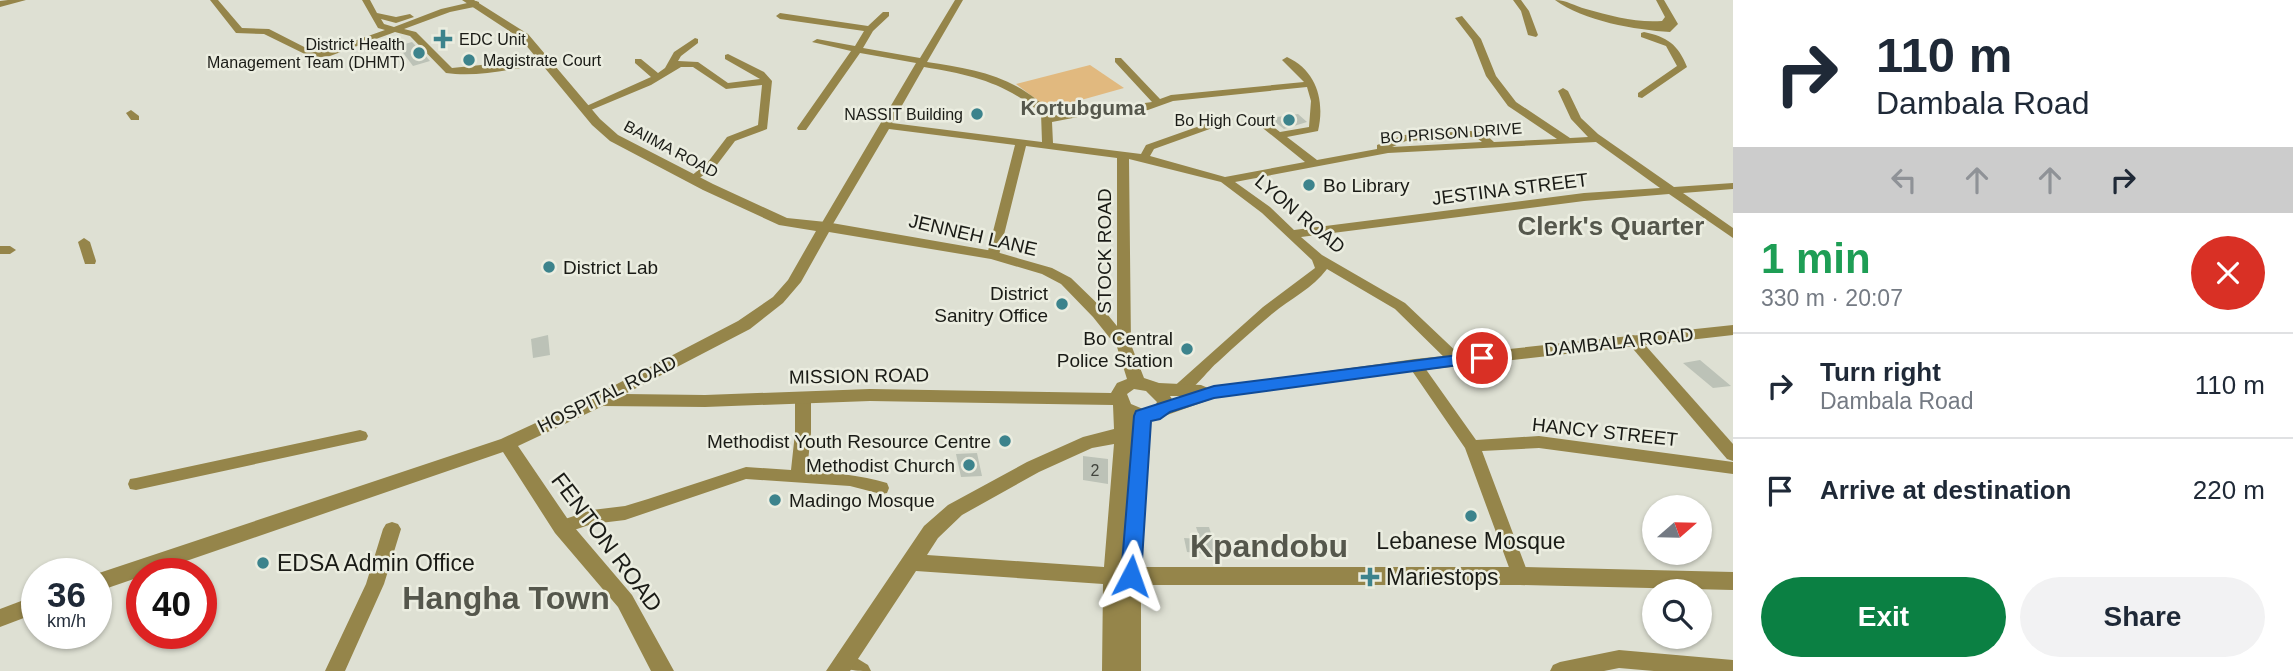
<!DOCTYPE html>
<html lang="en">
<head>
<meta charset="utf-8">
<style>
	body { margin:0; font-family:Arial,sans-serif; background:#f2f2f3; color:#1f2937; height:100vh; display:flex; flex-direction:column; font-size:26px; white-space:nowrap }
	* { box-sizing:border-box; margin:0 }
	p { font-size:23px; color:#747a83 }
	.icon { flex:none; width:38px; height:38px; fill:none; stroke:currentColor; stroke-width:2; stroke-linecap:round; stroke-linejoin:round }
	.map { position:relative; flex:1; overflow:hidden }
	.sheet { display:flex; flex-direction:column; background:#fff; width:560px }
	.sheet>* { flex:none }
	.guide { background:#fff; color:#1f2937; overflow:hidden }
	.needle { width:46px; rotate:70deg }
	.fabs { position:absolute; left:1642px; top:495px; display:grid; gap:14px }
	.fabs a { display:grid; place-items:center; width:70px; height:70px; border-radius:50%; background:#fff; box-shadow:0 2px 5px #0004; font-size:35px }
	.speed { position:absolute; left:21px; top:558px; display:flex; gap:14px; font-size:35px; font-weight:700; text-align:center }
	.speed>* { display:grid; place-content:center; width:91px; height:91px; border-radius:50%; background:#fff; box-shadow:0 2px 5px #0004; line-height:1 }
	.speed small { font-size:18px; font-weight:400 }
	.speed .limit { border:10px solid #d22; background:#fff; color:#111 }
	.pin { position:absolute; display:grid; place-items:center; width:60px; height:60px; color:#fff; margin:-30px; border:4px solid #fff; border-radius:50%; box-shadow:0 2px 7px #0007 }
	.me { position:absolute; width:77px; margin:-38px; rotate:4deg; stroke-linejoin:round; filter:drop-shadow(0 0 5px #0008) }
	.turn { display:flex; align-items:center; gap:24px; height:147px; padding:0 28px; font-size:32px }
	.turn .icon { width:91px; height:91px; stroke-width:2.5 }
	.turn b { display:block; font-size:49px; line-height:60px }
	.lanes { display:flex; align-items:center; height:66px; padding:0 28px; background:#0003; justify-content:center; gap:35px; direction:ltr }
	.lanes .off { opacity:.35 }
	.round { display:grid; place-items:center; flex:none; width:74px; height:74px; border-radius:37px; background:#f2f2f3 }
	.summary { display:flex; align-items:center; justify-content:space-between; height:119px; padding:0 28px }
	h1 { font-size:42px; font-weight:700; line-height:52px; color:#1e9e55 }
	.cta { display:flex; gap:14px; margin-top:auto; padding:14px 28px }
	.cta a { flex:1; height:80px; border-radius:42px; background:#0b8043; color:#fff; font-size:28px; font-weight:700; line-height:80px; text-align:center }
	.cta a+a { background:#f2f2f3; color:#1f2937 }
	ul { padding:0; list-style:none }
	li { display:flex; align-items:center; gap:21px; height:105px; padding:0 28px; border-top:2px solid #e0e1e3 }
	li div { flex:1 }
	li b { display:block; font-size:26px }
	li em { font-style:normal }
	main { display:flex; flex:1; min-height:0 }
	.map>svg:first-child { display:block }
	.green { fill:#e1b97f }
	.building { fill:#bcc2b7 }
	.lines { fill:none; stroke-linecap:round; stroke-linejoin:round }
	.minor { fill:#95854a; fill-rule:evenodd }
	.tertiary { fill:#95854a; fill-rule:evenodd }
	.route { fill:#1a73e8; stroke:#114b97; stroke-width:2 }
	.poi-dot { fill:#3c838c; stroke:#ebede0; stroke-width:2.5 }
	.labels { text-anchor:middle; dominant-baseline:central; stroke-width:5; stroke-linejoin:round; paint-order:stroke }
	.far-poi-label { font-size:16px; fill:#1a1b16; stroke:#ebede0; text-anchor:end }
	.far-street-label { font-size:16px; fill:#1a1b16; stroke:#ebede0 }
	.number-label { font-size:16px; fill:#42453e }
	.poi-label { font-size:19px; fill:#1a1b16; stroke:#ebede0; text-anchor:end }
	.street-label { font-size:19px; fill:#1a1b16; stroke:#ebede0 }
	.far-district-label { font-size:21px; font-weight:bold; fill:#55574c; stroke:#ebede0 }
	.near-poi-label { font-size:23px; fill:#1a1b16; stroke:#ebede0; text-anchor:start }
	.near-street-label { font-size:23px; fill:#1a1b16; stroke:#ebede0 }
	.district-label { font-size:26px; font-weight:bold; fill:#55574c; stroke:#ebede0 }
	.near-district-label { font-size:32px; font-weight:bold; fill:#55574c; stroke:#ebede0 }
</style>
</head>
<body>
<main>
<div class="map">
<svg width="1733" height="671" viewBox="0 0 1733 671">
	<rect width="100%" height="100%" fill="#dee0d3"/>
	<path class="green" d="M 1090,65 L 1124,88 L 1049,109 L 1016,84 Z"/>
	<g class="building">
		<path d="M 412,42 L 425,55 L 430,61 L 413,66 L 398,46 Z"/>
		<path d="M 1298,114 L 1307,122 L 1284,129 L 1270,118 Z"/>
		<path d="M 548,335 L 550,355 L 533,358 L 531,339 Z"/>
		<path d="M 1700,360 L 1731,386 L 1713,388 L 1683,363 Z"/>
		<path d="M 977,453 L 982,476 L 961,477 L 956,454 Z"/>
		<path d="M 1083,456 L 1108,459 L 1108,484 L 1083,480 Z"/>
		<path d="M 1196,527 L 1209,527 L 1218,555 L 1187,552 L 1184,538 L 1200,539 Z"/>
	</g>
	<g class="lines">
		<g class="minor">
			<path d="M 8,0 L 26,0 L 0,7 L 0,1 Z"/>
			<path d="M 210,0 L 218,0 L 242,28 L 269,29 L 314,52 L 326,51 L 385,30 L 378,28 L 362,0 L 370,0 L 377,13 L 396,17 L 410,14 L 414,17 L 396,23 L 381,19 L 384,24 L 394,27 L 441,9 L 476,1 L 479,2 L 479,6 L 450,12 L 404,29 L 416,32 L 452,68 L 547,58 L 552,61 L 547,64 C 515,68 478,78 446,73 L 410,36 L 395,32 L 330,56 L 313,58 L 264,34 L 236,33 Z"/>
			<path d="M 955,0 L 963,0 L 927,62 C 966,68 1006,74 1037,100 C 1044,105 1050,108 1051,116 L 1152,102 L 1115,62 L 1115,58 L 1121,58 L 1160,99 L 1171,95 L 1304,82 L 1282,60 L 1287,57 C 1317,71 1325,101 1318,131 L 1287,137 L 1317,160 L 1377,149 L 1377,145 L 1404,135 L 1471,131 L 1484,133 L 1494,142 L 1557,139 L 1508,106 L 1486,76 L 1472,40 L 1455,18 L 1462,16 L 1481,39 L 1496,76 L 1516,102 L 1570,138 L 1588,137 L 1571,119 L 1558,91 L 1563,88 L 1568,91 L 1581,118 L 1598,134 L 1674,187 L 1733,183 L 1733,189 L 1683,193 L 1733,228 L 1733,238 L 1669,194 L 1584,201 L 1301,237 L 1322,255 L 1405,303 L 1462,357 L 1464,361 L 1462,365 L 1452,365 L 1395,309 L 1327,269 C 1313,288 1290,299 1272,314 C 1254,329 1236,345 1219,361 C 1206,371 1190,399 1172,394 L 1170,390 L 1263,307 L 1315,268 L 1312,260 L 1262,213 L 1221,182 L 1129,159 L 1131,346 L 1124,351 L 1117,346 L 1117,158 L 1026,146 L 999,255 L 993,259 L 987,255 L 1015,145 L 889,129 L 830,229 L 826,230 L 820,226 L 916,63 L 860,53 L 806,130 L 798,130 L 797,128 L 851,51 L 812,42 L 817,39 L 855,46 L 864,31 L 780,19 L 776,16 L 780,13 L 868,26 L 883,12 L 889,12 L 889,16 L 873,31 L 863,48 L 920,58 ZM 924,67 C 971,75 1004,82 1041,113 L 1042,142 L 892,123 ZM 1307,87 L 1311,101 L 1309,127 L 1280,132 L 1263,119 L 1255,119 L 1254,121 L 1305,162 L 1225,177 L 1150,156 L 1154,149 L 1232,121 L 1233,119 L 1228,116 L 1146,145 L 1141,154 L 1053,143 L 1052,122 L 1078,117 L 1148,110 L 1173,101 ZM 1471,137 L 1477,138 L 1482,142 L 1392,147 L 1406,141 ZM 1596,142 L 1660,188 L 1584,193 L 1294,230 L 1270,207 L 1235,182 L 1388,153 Z"/>
			<path d="M 1513,0 L 1521,0 L 1529,11 L 1538,35 L 1536,37 L 1528,35 L 1521,11 Z"/>
			<path d="M 1555,0 C 1567,0 1574,6 1586,9 C 1611,16 1636,23 1662,21 L 1665,17 L 1656,0 L 1664,0 L 1678,24 L 1670,32 C 1636,30 1583,21 1555,0 Z"/>
			<path d="M 1644,32 C 1667,37 1678,44 1687,67 L 1642,98 L 1638,97 L 1638,93 L 1677,66 L 1666,46 L 1641,37 L 1641,33 Z"/>
			<path d="M 695,38 L 698,39 L 698,43 L 681,56 L 678,61 L 698,62 L 728,83 L 760,79 L 725,59 L 725,55 L 728,54 L 764,72 L 772,81 L 767,129 L 735,141 L 716,166 L 694,182 L 688,179 L 690,177 L 708,162 L 727,137 L 758,125 L 762,85 L 726,89 L 693,67 L 681,67 L 651,85 L 591,110 L 587,111 L 582,108 L 651,77 L 635,63 L 635,59 L 641,59 L 658,73 L 665,68 L 674,52 Z"/>
			<path d="M 131,110 L 139,116 L 139,120 L 131,120 L 126,113 Z"/>
			<path d="M 84,238 L 90,242 L 96,261 L 95,264 L 85,264 L 78,242 Z"/>
			<path d="M 0,246 L 10,246 L 16,250 L 10,254 L 0,254 Z"/>
			<path d="M 1633,335 L 1638,337 L 1733,444 L 1733,461 L 1727,459 L 1628,343 L 1626,340 Z"/>
			<path d="M 1415,360 L 1420,361 L 1476,440 L 1539,436 L 1733,462 L 1733,474 L 1539,448 L 1482,451 L 1529,576 L 1526,581 L 1520,584 L 1514,581 L 1465,448 L 1408,365 Z"/>
			<path d="M 803,393 L 808,394 L 811,398 L 811,433 L 807,471 C 834,473 860,475 887,483 L 889,488 L 887,493 L 881,494 L 850,486 L 746,479 L 625,520 L 592,524 L 562,534 L 556,532 L 553,527 L 556,522 L 592,510 L 625,506 L 648,499 L 746,467 L 791,470 L 795,433 L 795,398 L 798,394 Z"/>
			<path d="M 360,430 L 366,432 L 368,436 L 366,440 L 136,490 L 130,489 L 128,484 L 130,479 L 136,478 Z"/>
			<path d="M 392,522 L 398,524 L 401,529 L 384,584 L 345,671 L 325,671 L 366,584 L 383,529 L 386,524 Z"/>
			<path d="M 1619,650 L 1733,660 L 1733,671 L 1654,671 L 1619,668 L 1604,671 L 1550,671 L 1553,665 L 1560,662 Z"/>
			<path d="M 845,651 L 868,665 L 871,671 C 857,671 842,671 835,660 L 838,654 Z"/>
		</g>
		<g class="tertiary">
			<path d="M 462,0 L 474,0 L 528,34 L 600,119 L 618,135 L 713,184 L 787,218 L 826,222 L 993,251 L 1052,268 L 1071,278 L 1103,309 L 1130,342 L 1144,378 L 1159,383 L 1201,385 L 1208,388 L 1415,359 L 1733,325 L 1733,335 L 1415,371 L 1215,398 L 1150,421 L 1142,567 L 1520,567 L 1733,572 L 1733,590 L 1520,585 L 1141,585 L 1141,671 L 1102,671 L 1103,584 L 916,571 L 850,671 L 826,671 L 924,526 L 948,505 L 1027,462 L 1083,437 L 1114,429 L 1113,405 L 870,401 L 705,407 L 603,406 L 518,446 L 569,521 L 632,595 L 674,671 L 651,671 L 618,607 L 555,533 L 503,452 L 96,592 L 96,574 L 501,439 L 594,396 L 738,321 L 773,297 L 788,280 L 816,231 L 779,225 L 703,190 L 610,141 L 592,125 L 520,38 ZM 829,232 L 991,259 L 1042,274 L 1061,284 L 1093,317 L 1117,347 L 1127,379 L 1117,383 L 1111,393 L 870,389 L 705,395 L 625,394 L 750,329 L 783,303 L 801,282 ZM 1134,389 L 1146,391 L 1157,402 L 1155,406 L 1143,409 L 1131,404 L 1127,394 ZM 1170,396 L 1182,396 L 1172,399 ZM 1114,444 L 1104,567 L 927,555 L 938,538 L 962,515 L 1039,472 L 1092,448 Z"/>
			<path d="M 37,595 L 37,613 L 0,627 L 0,609 Z"/>
		</g>
	</g>
	<path class="route" d="M 1482,352 L 1490,358 L 1488,361 L 1214,398 L 1170,412 L 1160,419 L 1151,421 L 1141,576 L 1138,583 L 1131,585 L 1124,583 L 1121,576 L 1134,416 L 1136,411 L 1214,386 Z"/>
	<g class="poi-dot">
		<path d="M439.5 28.5h7v7h7v7h-7v7h-7v-7h-7v-7h7z"/>
		<circle cx="419" cy="53" r="7"/>
		<circle cx="469" cy="60" r="7"/>
		<circle cx="977" cy="114" r="7"/>
		<circle cx="1289" cy="120" r="7"/>
		<circle cx="1309" cy="185" r="7"/>
		<circle cx="549" cy="267" r="7"/>
		<circle cx="1062" cy="304" r="7"/>
		<circle cx="1187" cy="349" r="7"/>
		<circle cx="1005" cy="441" r="7"/>
		<circle cx="969" cy="465" r="7"/>
		<circle cx="775" cy="500" r="7"/>
		<circle cx="1471" cy="516" r="7"/>
		<circle cx="263" cy="563" r="7"/>
		<path d="M1366.5 566.5h7v7h7v7h-7v7h-7v-7h-7v-7h7z"/>
	</g>
	<g class="labels">
		<g class="far-poi-label">
			<text x="459" y="39" text-anchor="start">EDC Unit</text>
			<text x="405" y="44">District Health<tspan x="405" dy="18">Management Team (DHMT)</tspan></text>
			<text x="483" y="60" text-anchor="start">Magistrate Court</text>
			<text x="963" y="114">NASSIT Building</text>
			<text x="1275" y="120">Bo High Court</text>
		</g>
		<g class="far-street-label">
			<text transform="translate(1451 133) rotate(-4)">BO PRISON DRIVE</text>
			<text transform="translate(671 149) rotate(28)">BAIIMA ROAD</text>
		</g>
		<g class="number-label">
			<text x="1095" y="470">2</text>
		</g>
		<g class="poi-label">
			<text x="1323" y="185" text-anchor="start">Bo Library</text>
			<text x="563" y="267" text-anchor="start">District Lab</text>
			<text x="1048" y="293">District<tspan x="1048" dy="22">Sanitry Office</tspan></text>
			<text x="1173" y="338">Bo Central<tspan x="1173" dy="22">Police Station</tspan></text>
			<text x="991" y="441">Methodist Youth Resource Centre</text>
			<text x="955" y="465">Methodist Church</text>
			<text x="789" y="500" text-anchor="start">Madingo Mosque</text>
		</g>
		<g class="street-label">
			<text transform="translate(1510 189) rotate(-7)">JESTINA STREET</text>
			<text transform="translate(1300 214) rotate(40)">LYON ROAD</text>
			<text transform="translate(973 235) rotate(13)">JENNEH LANE</text>
			<text transform="translate(1104 251) rotate(-90)">STOCK ROAD</text>
			<text transform="translate(1619 342) rotate(-6)">DAMBALA ROAD</text>
			<text transform="translate(859 376) rotate(-1)">MISSION ROAD</text>
			<text transform="translate(607 394) rotate(-26)">HOSPITAL ROAD</text>
			<text transform="translate(1605 432) rotate(6)">HANCY STREET</text>
		</g>
		<g class="far-district-label">
			<text x="1083" y="107">Kortubguma</text>
		</g>
		<g class="near-poi-label">
			<text x="1471" y="541" text-anchor="middle">Lebanese Mosque</text>
			<text x="277" y="563">EDSA Admin Office</text>
			<text x="1386" y="577">Mariestops</text>
		</g>
		<g class="near-street-label">
			<text transform="translate(607 542) rotate(53)">FENTON ROAD</text>
		</g>
		<g class="district-label">
			<text x="1611" y="226">Clerk's Quarter</text>
		</g>
		<g class="near-district-label">
			<text x="1269" y="546">Kpandobu</text>
			<text x="506" y="598">Hangha Town</text>
		</g>
	</g>
</svg>
<div class="fabs">
<a><svg class="needle" viewBox="-14 -14 28 28"><path d="M0-13l5 13h-10z" fill="#e53935"/><path d="M0 13l5-13h-10z" fill="#747a83"/></svg></a>
<a><svg class="icon" aria-label="search" viewBox="0 0 24 24"><circle cx="10" cy="10" r="6"/><path d="M15 15l6 6"/></svg></a>
</div>
<div class="speed"><div>36<small>km/h</small></div><div class="limit">40</div></div>
<div class="pin" style="left:1482px;top:358px;background:#d93025"><svg class="icon" aria-label="arrive" viewBox="0 0 24 24"><path d="M6 21V4h12l-3 4 3 4H6"/></svg></div>
<svg class="me" style="left:1131px;top:576px" viewBox="-20 -20 40 40"><path d="M0-17L14 15 0 8-14 15z" fill="#1a73e8" stroke="#fff" stroke-width="4"/></svg>
</div>
<section class="sheet">
<div class="guide">
<div class="turn"><svg class="icon" aria-label="right" viewBox="0 0 24 24"><path d="M7 20v-9h11M14 6l5 5-5 5"/></svg><div><b>110 m</b>Dambala Road</div></div>
<div class="lanes"><svg class="icon off" aria-label="left" viewBox="0 0 24 24"><path d="M17 20v-9H6M10 6l-5 5 5 5"/></svg><svg class="icon off" aria-label="ahead" viewBox="0 0 24 24"><path d="M12 20V5M6 11l6-6 6 6"/></svg><svg class="icon off" aria-label="ahead" viewBox="0 0 24 24"><path d="M12 20V5M6 11l6-6 6 6"/></svg><svg class="icon" aria-label="right" viewBox="0 0 24 24"><path d="M7 20v-9h11M14 6l5 5-5 5"/></svg></div>
</div>
<div class="summary"><div><h1>1 min</h1><p>330 m · 20:07</p></div><a class="round" style="background:#d93025;color:#fff"><svg class="icon" aria-label="close" viewBox="0 0 24 24"><path d="M6 6l12 12M18 6L6 18"/></svg></a></div>
<ul>
<li><svg class="icon" aria-label="right" viewBox="0 0 24 24"><path d="M7 20v-9h11M14 6l5 5-5 5"/></svg><div><b>Turn right</b><p>Dambala Road</p></div><em>110 m</em></li>
<li><svg class="icon" aria-label="arrive" viewBox="0 0 24 24"><path d="M6 21V4h12l-3 4 3 4H6"/></svg><div><b>Arrive at destination</b></div><em>220 m</em></li>
</ul>
<div class="cta"><a>Exit</a><a>Share</a></div>
</section>
</main>
</body>
</html>
